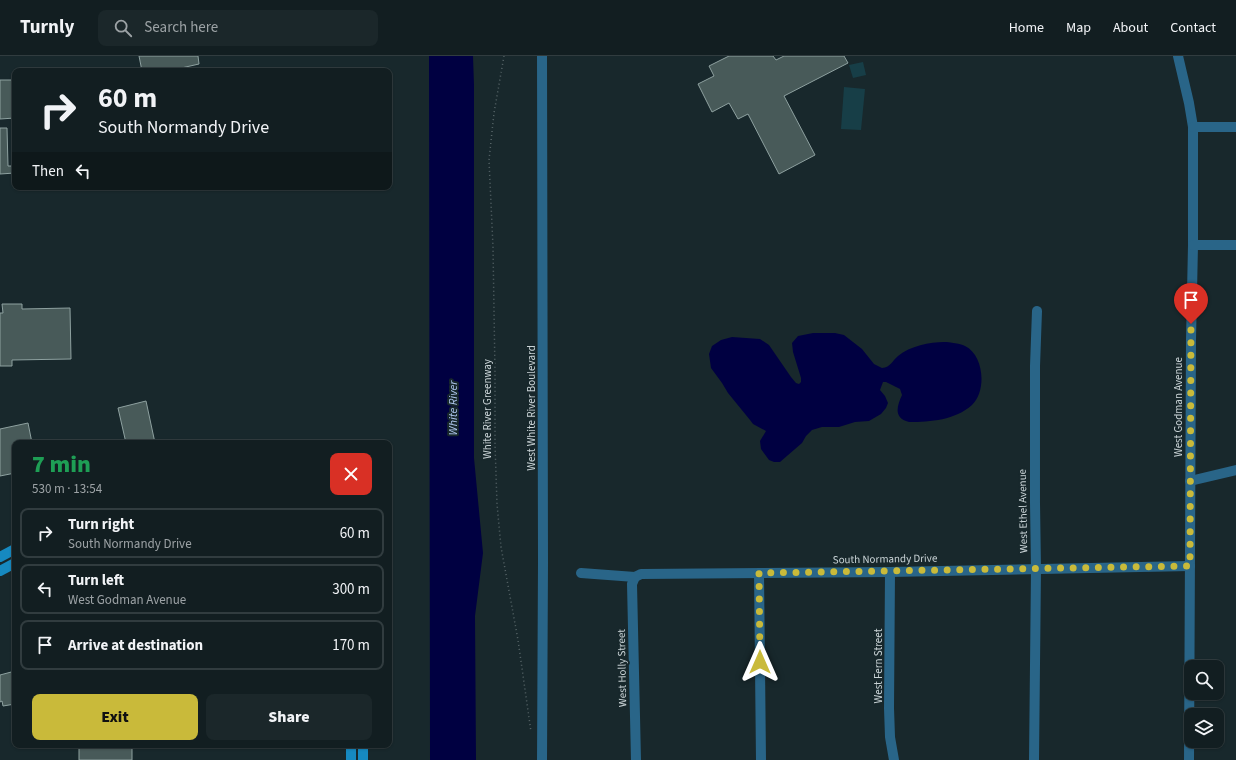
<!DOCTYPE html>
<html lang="en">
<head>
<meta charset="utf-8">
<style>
	body { margin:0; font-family:"Source Sans 3",sans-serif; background:#1b272a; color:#f1f3f6; height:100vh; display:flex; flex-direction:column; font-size:15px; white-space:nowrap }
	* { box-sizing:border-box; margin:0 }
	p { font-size:13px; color:#9ca2a5 }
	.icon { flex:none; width:22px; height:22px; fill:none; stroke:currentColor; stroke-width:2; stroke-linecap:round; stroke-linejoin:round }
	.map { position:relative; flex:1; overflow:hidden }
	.panel { position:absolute; left:12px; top:384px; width:380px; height:308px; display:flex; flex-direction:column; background:#121e21; border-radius:8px; box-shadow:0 1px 3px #0004,0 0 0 1px #313c3f }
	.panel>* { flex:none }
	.guide { position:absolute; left:12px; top:12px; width:380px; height:122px; border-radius:8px; box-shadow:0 1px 3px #0004,0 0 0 1px #313c3f; background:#121e21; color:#f1f3f6; overflow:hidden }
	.buttons { position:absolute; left:1184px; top:604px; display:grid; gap:8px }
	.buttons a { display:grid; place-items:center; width:40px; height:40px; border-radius:8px; background:#121e21; box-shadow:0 1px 3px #0004,0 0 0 1px #313c3f; font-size:20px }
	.pin { position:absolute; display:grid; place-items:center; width:34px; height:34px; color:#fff; margin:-41px -17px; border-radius:50% 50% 50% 0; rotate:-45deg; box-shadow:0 0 4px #0007 }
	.pin .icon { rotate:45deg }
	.me { position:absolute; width:44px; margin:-22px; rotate:0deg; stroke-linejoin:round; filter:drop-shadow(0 0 3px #0008) }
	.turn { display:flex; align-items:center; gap:14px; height:84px; padding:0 20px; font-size:18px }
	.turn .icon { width:52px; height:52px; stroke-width:2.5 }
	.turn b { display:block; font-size:28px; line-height:34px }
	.then { display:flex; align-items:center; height:38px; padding:0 20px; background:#0003; gap:8px; font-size:15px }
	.round { display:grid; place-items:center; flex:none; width:42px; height:42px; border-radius:8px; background:#1b272a }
	.summary { display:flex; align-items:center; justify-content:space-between; height:68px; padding:0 20px }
	h1 { font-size:24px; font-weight:800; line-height:30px; color:#1e9e55 }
	.action { display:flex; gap:8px; margin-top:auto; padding:8px 20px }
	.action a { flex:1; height:46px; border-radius:8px; background:#c9ba3a; color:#111; font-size:16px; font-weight:800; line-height:46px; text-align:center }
	.action a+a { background:#1b272a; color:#f1f3f6 }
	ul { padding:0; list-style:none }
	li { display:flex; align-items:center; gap:12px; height:50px; margin:0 8px 6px; padding:0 12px; border:2px solid #313c3f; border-radius:8px }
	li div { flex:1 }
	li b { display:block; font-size:15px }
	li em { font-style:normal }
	header { display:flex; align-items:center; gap:24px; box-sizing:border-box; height:56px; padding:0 20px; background:#121e21; border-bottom:1px solid #313c3f }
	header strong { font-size:19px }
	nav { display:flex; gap:22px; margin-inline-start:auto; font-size:14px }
	.search { width:280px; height:36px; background:#1b272a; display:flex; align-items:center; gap:10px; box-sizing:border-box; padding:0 14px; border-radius:8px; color:#9ca2a5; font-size:15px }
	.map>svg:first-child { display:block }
	.green { fill:#173e47 }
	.water { fill:#000041 }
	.building { fill:#485a59; stroke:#8ea1a0 }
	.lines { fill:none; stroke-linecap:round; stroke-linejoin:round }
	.path { stroke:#586669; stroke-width:1.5; stroke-dasharray:1 3; stroke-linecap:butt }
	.minor { stroke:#296588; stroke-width:10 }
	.tertiary { stroke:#296588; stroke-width:10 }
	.secondary { stroke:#1689c0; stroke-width:10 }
	.route { stroke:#c9ba3a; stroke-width:7; stroke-dasharray:0 12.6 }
	.labels { text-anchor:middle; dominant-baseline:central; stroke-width:4; stroke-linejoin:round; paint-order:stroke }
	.street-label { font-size:11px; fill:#c9d3d6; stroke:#18282c }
	.water-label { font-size:12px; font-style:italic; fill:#aec6ed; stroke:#18282c }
</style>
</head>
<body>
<header>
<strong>Turnly</strong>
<div class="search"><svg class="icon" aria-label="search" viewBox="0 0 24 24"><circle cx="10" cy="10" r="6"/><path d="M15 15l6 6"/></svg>Search here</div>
<nav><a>Home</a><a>Map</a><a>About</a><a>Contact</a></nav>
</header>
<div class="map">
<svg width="1236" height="704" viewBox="0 0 1236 704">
	<rect width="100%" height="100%" fill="#18282c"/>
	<g class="green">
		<path d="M 863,6 L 866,19 L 853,22 L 849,9 Z"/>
		<path d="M 844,31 L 865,33 L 861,74 L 841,73 Z"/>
	</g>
	<g class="water">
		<path d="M 429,0 L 473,0 L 474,29 L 474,402 L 483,497 L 475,560 L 476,704 L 430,704 Z"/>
		<path d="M 813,277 L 835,277 L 844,279 L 862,293 L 874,308 L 882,312 C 891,311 892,305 898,300 C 910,290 930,286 944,286 C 949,286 962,288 965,290 C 984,299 987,335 972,349 C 955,364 931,366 909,366 C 893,362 897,350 902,339 L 900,333 L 886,326 L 883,326 L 880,334 L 885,340 L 888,347 L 886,352 L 881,358 L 869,365 L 855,366 L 839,371 L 822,371 L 812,374 L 806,380 L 802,387 L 780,406 L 774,406 L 769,404 L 761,393 L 760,385 L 766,375 L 753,368 L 750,364 L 728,337 L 722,327 L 711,312 L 709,298 L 712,290 L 721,284 L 732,281 L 760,283 L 769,289 L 791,321 L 796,327 L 799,328 L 801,326 L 801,322 L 793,296 L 792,287 L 798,280 Z"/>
	</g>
	<g class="building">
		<path d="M 139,0 L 198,0 L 199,8 L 168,15 L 142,15 Z"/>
		<path d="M 729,0 L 773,0 L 776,4 L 784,0 L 844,0 L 848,7 L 784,40 L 815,99 L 779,118 L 748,58 L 738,63 L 729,47 L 712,56 L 698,28 L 714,20 L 709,10 Z"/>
		<path d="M 0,24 L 13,24 L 15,62 L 0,63 Z"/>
		<path d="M 0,72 L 7,72 L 8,110 L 15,110 L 15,117 L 0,118 Z"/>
		<path d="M 2,248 L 22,248 L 22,253 L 70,252 L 71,303 L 12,304 L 12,310 L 0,310 L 0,257 L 3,257 Z"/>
		<path d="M 146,345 L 155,387 L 126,387 L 118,352 Z"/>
		<path d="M 28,367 L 32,387 L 15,387 L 15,417 L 0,420 L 0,373 Z"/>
		<path d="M 15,615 L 15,648 L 3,650 L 2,645 L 0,646 L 0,619 Z"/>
		<rect x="79" y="689" width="53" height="15"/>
	</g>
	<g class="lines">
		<path class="path" d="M 504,0 L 494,57 L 489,104 L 493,191 L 495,317 L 495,388 L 497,448 L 501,491 L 518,584 L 531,676"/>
		<g class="minor">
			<path d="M 1178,0 L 1189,47 L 1193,71 L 1193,189 L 1191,284 L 1189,704"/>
			<path d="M 1193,71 L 1236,71"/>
			<path d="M 1193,189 L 1236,189"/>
			<path d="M 1190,425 L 1236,414"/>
			<path d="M 890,516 L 889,652 L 890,681 L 894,704"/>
			<path d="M 581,517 L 635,521 L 641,518 L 890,516 L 1190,510"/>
			<path d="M 759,517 L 761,704"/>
			<path d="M 635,521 L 632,528 L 636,704"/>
			<path d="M 1034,704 L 1036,513 L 1035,447 L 1035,310 L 1037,255"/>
		</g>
		<path class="tertiary" d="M 542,704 L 543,506 L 542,0"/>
		<g class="secondary">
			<path d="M 0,501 L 15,493"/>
			<path d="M 0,515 L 15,507"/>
			<path d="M 351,689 L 351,704"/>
			<path d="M 363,689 L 363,704"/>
		</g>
	</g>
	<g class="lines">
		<path class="route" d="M 760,606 L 759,517 L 1190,510 L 1191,268"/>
	</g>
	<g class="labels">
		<g class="street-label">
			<text transform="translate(1178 351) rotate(-90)">West Godman Avenue</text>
			<text transform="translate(531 352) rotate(-90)">West White River Boulevard</text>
			<text transform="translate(487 353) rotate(-90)">White River Greenway</text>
			<text transform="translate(1023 455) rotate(-91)">West Ethel Avenue</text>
			<text transform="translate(885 503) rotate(-1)">South Normandy Drive</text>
			<text transform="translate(878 610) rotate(-90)">West Fern Street</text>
			<text transform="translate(622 612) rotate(-91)">West Holly Street</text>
		</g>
		<g class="water-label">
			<text transform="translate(453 352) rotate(-90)">White River</text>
		</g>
	</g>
</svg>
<div class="buttons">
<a><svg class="icon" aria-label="search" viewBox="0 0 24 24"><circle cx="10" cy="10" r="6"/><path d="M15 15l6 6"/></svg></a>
<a><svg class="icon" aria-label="layers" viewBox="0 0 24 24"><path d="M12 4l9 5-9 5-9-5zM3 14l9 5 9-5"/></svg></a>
</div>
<div class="pin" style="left:1191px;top:268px;background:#d93025"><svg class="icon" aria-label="arrive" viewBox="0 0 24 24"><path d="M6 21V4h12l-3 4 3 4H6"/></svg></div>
<svg class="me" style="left:760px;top:606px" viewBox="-20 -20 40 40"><path d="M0-17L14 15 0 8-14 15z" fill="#c9ba3a" stroke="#fff" stroke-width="4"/></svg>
<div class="guide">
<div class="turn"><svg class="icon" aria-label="right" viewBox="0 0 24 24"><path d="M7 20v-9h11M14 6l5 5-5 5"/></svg><div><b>60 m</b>South Normandy Drive</div></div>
<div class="then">Then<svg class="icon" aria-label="left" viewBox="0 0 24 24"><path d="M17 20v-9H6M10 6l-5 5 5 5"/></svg></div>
</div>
<section class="panel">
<div class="summary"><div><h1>7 min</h1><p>530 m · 13:54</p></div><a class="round" style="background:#d93025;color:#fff"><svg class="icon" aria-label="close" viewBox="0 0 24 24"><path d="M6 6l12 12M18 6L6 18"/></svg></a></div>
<ul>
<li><svg class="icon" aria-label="right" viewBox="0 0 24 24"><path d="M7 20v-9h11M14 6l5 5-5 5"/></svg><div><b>Turn right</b><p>South Normandy Drive</p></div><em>60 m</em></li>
<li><svg class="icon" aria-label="left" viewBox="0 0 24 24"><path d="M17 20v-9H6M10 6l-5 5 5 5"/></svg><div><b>Turn left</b><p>West Godman Avenue</p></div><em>300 m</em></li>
<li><svg class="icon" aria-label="arrive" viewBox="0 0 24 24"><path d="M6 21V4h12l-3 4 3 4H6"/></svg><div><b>Arrive at destination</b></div><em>170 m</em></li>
</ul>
<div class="action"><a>Exit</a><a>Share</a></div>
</section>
</div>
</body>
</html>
